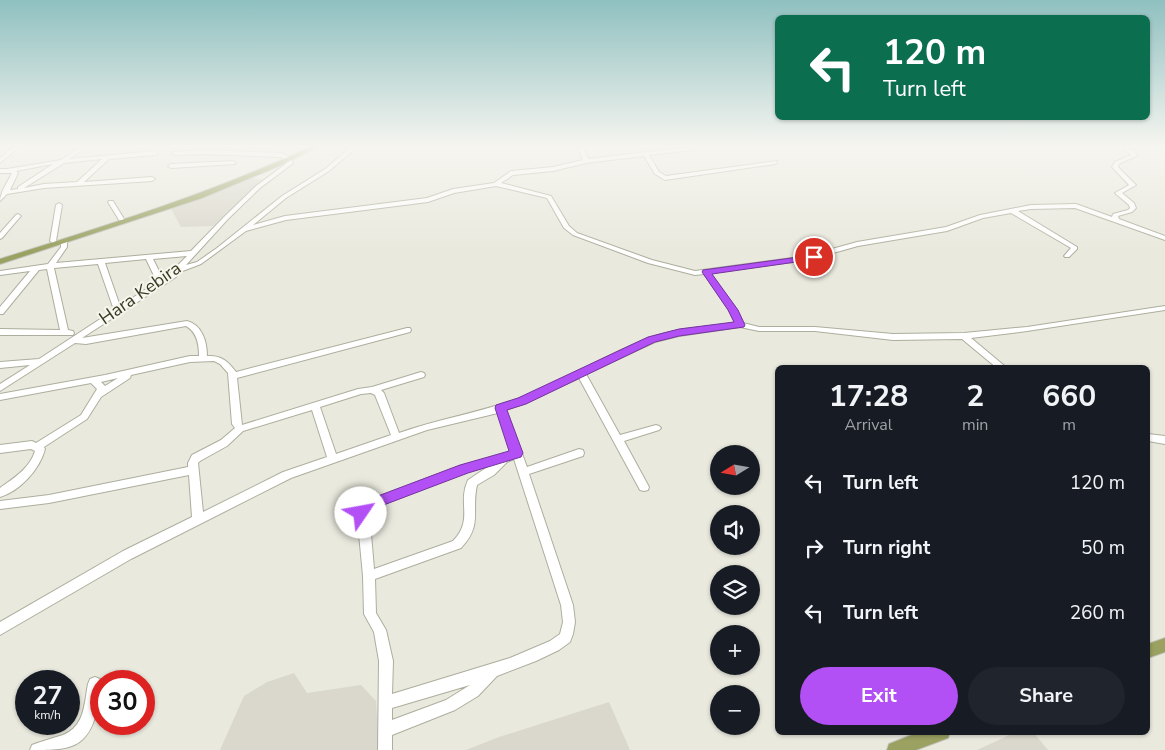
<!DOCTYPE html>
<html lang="en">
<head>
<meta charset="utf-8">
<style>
	body { margin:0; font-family:"Nunito Sans",sans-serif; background:#20242c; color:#f1f3f6; height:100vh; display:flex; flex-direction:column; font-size:19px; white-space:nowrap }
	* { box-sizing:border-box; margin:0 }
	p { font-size:16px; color:#9ea1a6 }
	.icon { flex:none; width:28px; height:28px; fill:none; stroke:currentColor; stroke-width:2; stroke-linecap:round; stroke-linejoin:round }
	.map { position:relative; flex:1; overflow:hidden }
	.side { position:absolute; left:775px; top:365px; width:375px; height:370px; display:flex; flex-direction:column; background:#171b24; border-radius:8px; box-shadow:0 1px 4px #0004 }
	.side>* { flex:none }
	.hud { position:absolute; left:775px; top:15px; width:375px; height:105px; border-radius:8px; box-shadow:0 1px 4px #0004; background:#0b6e4f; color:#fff; overflow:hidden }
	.needle { width:32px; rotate:259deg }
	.fabs { position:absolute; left:710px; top:445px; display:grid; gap:10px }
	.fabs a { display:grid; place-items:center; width:50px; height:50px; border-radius:50%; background:#171b24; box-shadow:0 1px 4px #0004; font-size:25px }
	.speed { position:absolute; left:15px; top:670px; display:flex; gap:10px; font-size:25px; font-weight:700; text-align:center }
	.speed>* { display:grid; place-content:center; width:65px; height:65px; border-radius:50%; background:#171b24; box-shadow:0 1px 4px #0004; line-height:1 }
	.speed small { font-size:12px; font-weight:400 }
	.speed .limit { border:8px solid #d22; background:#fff; color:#111 }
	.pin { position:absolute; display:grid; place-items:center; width:42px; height:42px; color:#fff; margin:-21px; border:2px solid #fff; border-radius:50%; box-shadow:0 1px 5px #0007 }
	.me { position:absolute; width:55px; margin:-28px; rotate:57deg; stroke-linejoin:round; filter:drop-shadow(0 0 4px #0008) }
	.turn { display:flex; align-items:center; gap:18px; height:105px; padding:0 25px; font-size:22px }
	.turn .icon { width:65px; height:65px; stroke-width:2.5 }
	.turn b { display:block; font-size:35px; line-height:42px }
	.eta { display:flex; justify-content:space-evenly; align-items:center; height:85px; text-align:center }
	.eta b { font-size:30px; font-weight:700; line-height:35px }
	.action { display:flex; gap:10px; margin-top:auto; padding:10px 25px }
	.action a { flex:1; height:58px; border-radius:30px; background:#b350f5; color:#fff; font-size:20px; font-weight:700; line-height:58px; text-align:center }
	.action a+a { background:#20242c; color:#f1f3f6 }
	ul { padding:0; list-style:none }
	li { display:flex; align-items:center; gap:15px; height:65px; padding:0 25px }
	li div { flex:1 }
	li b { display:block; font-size:19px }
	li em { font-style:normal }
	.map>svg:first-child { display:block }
	.built { fill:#dad8cc }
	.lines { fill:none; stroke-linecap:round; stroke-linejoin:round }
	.minor-casing { stroke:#adae9d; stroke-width:2 }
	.major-casing { stroke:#c3c4bc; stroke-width:2 }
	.minor { fill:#fff; fill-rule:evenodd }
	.major { fill:#9aa161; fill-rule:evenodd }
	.route { fill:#b350f5; stroke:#74349f }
	.labels { text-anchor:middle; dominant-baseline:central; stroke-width:4; stroke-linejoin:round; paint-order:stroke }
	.street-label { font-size:18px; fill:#373a1f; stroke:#f7f5ee }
</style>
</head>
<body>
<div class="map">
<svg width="1165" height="750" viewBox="0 0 1165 750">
	<rect width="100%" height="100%" fill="#eae9de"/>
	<g class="built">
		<path d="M 251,178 L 265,180 L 213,226 L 181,227 L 171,209 Z"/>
		<path d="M 294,673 L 307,693 L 361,685 L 376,701 L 379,750 L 220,750 L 244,696 L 267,682 Z"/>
		<path d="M 609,702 L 630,750 L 466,750 L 499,737 Z"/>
		<path d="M 1016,732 L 1034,733 L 1048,750 L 977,750 Z"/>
	</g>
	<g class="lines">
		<g class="minor-casing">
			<g id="minor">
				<path d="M 13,147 L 19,147 L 0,163 L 0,158 Z"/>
				<path d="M 80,147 L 87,147 L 69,159 L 155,151 L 158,153 L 155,155 L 109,159 L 84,182 L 152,177 L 155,179 L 152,181 L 44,188 L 7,194 L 0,201 C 0,193 8,181 12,173 L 0,173 L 0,169 L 7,169 L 61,160 ZM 102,159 L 77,182 L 44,184 L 24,188 L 64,163 ZM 53,164 L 18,187 L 18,189 L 10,190 L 18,173 L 16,171 Z"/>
				<path d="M 351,147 L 357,147 L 329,171 L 286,198 L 253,225 L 285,216 L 427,198 L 453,189 L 494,183 L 511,171 L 553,167 L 583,160 L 577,147 L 583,147 L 588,159 L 688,147 L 704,147 L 701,149 L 649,155 L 659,172 L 666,176 L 777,161 L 777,163 L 775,164 L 665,180 L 655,174 L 644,156 L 586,163 L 553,171 L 513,175 L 501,183 L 551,196 L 569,226 L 577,233 L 652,260 L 695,271 L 807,256 L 857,242 L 946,227 L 980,215 L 1031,205 L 1076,204 L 1112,217 L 1113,214 L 1128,210 L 1130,208 L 1129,205 L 1115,193 L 1129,185 L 1112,167 L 1115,162 L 1131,155 L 1122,147 L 1128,147 L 1138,155 L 1119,164 L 1118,167 L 1136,185 L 1122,193 L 1134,203 L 1136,208 L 1132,212 L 1118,216 L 1119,219 L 1165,236 L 1165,240 L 1075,208 L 1031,209 L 1018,211 L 1077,247 L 1077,249 L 1069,257 L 1065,257 L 1064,256 L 1071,248 L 1011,213 L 983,218 L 947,231 L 858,246 L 808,260 L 710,273 L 737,310 L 743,323 L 759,327 L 815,327 L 893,334 L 964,333 L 1027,327 L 1165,306 L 1165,310 L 1027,331 L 971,338 L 1007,368 L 997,368 L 962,339 L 893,340 L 815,331 L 759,331 L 740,327 L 679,336 L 655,342 L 586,374 L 620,435 L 656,425 L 659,426 L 661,428 L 659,430 L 624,441 L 649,487 L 648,490 L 644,491 L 640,490 L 579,378 L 525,403 L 506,410 L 527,467 L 579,449 L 583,450 L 584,453 L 583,456 L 529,474 L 573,605 L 575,622 L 573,634 L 570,642 L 559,650 L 536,661 L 497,676 L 478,696 L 455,710 L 392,735 L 392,750 L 378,750 L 379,661 L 374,632 L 364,614 L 363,576 L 359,534 L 355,518 L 363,503 L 460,466 L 501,456 L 511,451 L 498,413 L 427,430 L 291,478 L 131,559 L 0,635 L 0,622 L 123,551 L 192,517 L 189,475 L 49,503 L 0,509 L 0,501 L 49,495 L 188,467 L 188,463 L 192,455 L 221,440 L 235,428 L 232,424 L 228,373 L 220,364 L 214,361 L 190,362 L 131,375 L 130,378 L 101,397 L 87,419 L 44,447 L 45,449 C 40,469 20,491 0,497 L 0,488 C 14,478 30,468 35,451 L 31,449 L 0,453 L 0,445 L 32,441 L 36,443 L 81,415 L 97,389 L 91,383 L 0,400 L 0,394 L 105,375 L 190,356 L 199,356 C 199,344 197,332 186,326 L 86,344 L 75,343 L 0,391 L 0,384 L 30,365 L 0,368 L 0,362 L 39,359 L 114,310 L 98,264 L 54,268 L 68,330 L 73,331 L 74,333 L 73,335 L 0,335 L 0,329 L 60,330 L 47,269 L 39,270 L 3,314 L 0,314 L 0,307 L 30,271 L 0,275 L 0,271 L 48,264 L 61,247 L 61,241 L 64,239 L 67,241 L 67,247 L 56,263 L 191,251 L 224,217 L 256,186 L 287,163 L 286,159 L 280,157 L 204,154 L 175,155 L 172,153 L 173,152 L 204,150 L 281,153 L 290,157 L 293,163 L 292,164 L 260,188 L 228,219 L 186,265 L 197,262 L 217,248 L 282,196 L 325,169 ZM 496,186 L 547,198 L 564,228 L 573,235 L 648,263 L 695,275 L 704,274 L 729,310 L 735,323 C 707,327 676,328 649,338 C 604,355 562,383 517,399 C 478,413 438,419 399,433 L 384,393 L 381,390 L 424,377 L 425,375 L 424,373 L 421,372 L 372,387 L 358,389 L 242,425 L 237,378 L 410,332 L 411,330 L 410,328 L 407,328 L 236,372 C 228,361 221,355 207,356 C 207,341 202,325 187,321 L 82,338 L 176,277 L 180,272 L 201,264 L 246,231 L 286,220 L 428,202 L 454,193 ZM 187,256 L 170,273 L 163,279 L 153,259 ZM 146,259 L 157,282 L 120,306 L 105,263 ZM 118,378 L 105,386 L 101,382 ZM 371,393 L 375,395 L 391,435 L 336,454 L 320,407 L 361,394 ZM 312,410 L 327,457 L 283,472 L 203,512 L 198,463 L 200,461 L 227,446 L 243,431 ZM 514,459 L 561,605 L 563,622 L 560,634 L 550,641 L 510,658 L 392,694 L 393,661 L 386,630 L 376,613 L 375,579 L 461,548 C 483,525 471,512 477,485 L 494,475 L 507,462 ZM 489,466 L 468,480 C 457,504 474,519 453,541 L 374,569 L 371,534 L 366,518 L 371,509 L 466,472 ZM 470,685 L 446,700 L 392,720 L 392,708 Z"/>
				<path d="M 233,161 L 236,163 L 235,164 L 171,168 L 168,166 L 171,164 Z"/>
				<path d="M 109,201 L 113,201 L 124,219 L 123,220 L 119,220 L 108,202 Z"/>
				<path d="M 59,203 L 62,205 L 56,241 L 53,243 L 50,241 L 56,205 Z"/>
				<path d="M 18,214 L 21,216 L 20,217 L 2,238 L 0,239 L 0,233 L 16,215 Z"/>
				<path d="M 1148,434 L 1165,436 L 1165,444 L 1148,441 Z"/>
				<path d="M 95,677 L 100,679 C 103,687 99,697 98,706 C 89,750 69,750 30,750 L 32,745 C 42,741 53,738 63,735 C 85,726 84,704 88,684 L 90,679 Z"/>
			</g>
		</g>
		<g class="major-casing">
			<g id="major">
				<path d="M 310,147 L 318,147 L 279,166 L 202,198 L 0,264 L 0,259 C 105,226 210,194 310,147 Z"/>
				<path d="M 1165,638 L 1165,652 L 1148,658 L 1148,644 Z"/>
				<path d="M 919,732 L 950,732 L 948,738 L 916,750 L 887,750 L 889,744 Z"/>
			</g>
		</g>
		<use href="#minor" class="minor"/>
		<use href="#major" class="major"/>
	</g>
	<linearGradient id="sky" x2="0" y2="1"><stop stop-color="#8fc0c0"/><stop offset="0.58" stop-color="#f6f5f0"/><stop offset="1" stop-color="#f6f5f0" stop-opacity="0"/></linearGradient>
	<rect width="1165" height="252" fill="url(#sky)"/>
	<path class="route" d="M 814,255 L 818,257 L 817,259 L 712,274 L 738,310 L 745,325 L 744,327 L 679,336 L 655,342 L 526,404 L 507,410 L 523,453 L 521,457 L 468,473 L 381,506 L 372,510 L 366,517 L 356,517 L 354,513 L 362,502 L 460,465 L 509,451 L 495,408 L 496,405 L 518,398 L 648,337 L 679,329 L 734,322 L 728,310 L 702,272 L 703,270 Z"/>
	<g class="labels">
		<g class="street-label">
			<text transform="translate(140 293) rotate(-35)">Hara Kebira</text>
		</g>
	</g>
</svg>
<div class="fabs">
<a><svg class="needle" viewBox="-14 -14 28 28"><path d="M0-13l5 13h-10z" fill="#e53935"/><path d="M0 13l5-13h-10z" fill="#9ea1a6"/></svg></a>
<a><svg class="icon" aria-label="sound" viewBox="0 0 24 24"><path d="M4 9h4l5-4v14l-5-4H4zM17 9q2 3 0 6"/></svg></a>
<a><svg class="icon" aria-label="layers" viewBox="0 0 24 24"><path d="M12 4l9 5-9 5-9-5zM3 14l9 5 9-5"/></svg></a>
<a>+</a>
<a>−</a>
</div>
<div class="speed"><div>27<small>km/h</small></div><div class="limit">30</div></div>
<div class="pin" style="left:814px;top:257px;background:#d93025"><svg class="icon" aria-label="arrive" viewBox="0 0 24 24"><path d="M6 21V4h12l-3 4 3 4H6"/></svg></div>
<svg class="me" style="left:361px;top:513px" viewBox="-20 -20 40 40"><circle r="19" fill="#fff"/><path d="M0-13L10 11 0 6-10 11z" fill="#b350f5"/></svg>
<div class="hud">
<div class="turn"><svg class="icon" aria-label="left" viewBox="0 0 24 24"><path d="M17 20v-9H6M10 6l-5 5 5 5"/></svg><div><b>120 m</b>Turn left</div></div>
</div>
<section class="side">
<div class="eta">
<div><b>17:28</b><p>Arrival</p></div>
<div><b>2</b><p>min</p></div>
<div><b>660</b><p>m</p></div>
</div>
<ul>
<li><svg class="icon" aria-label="left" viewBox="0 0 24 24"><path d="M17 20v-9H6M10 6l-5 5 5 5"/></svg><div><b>Turn left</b></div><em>120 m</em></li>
<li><svg class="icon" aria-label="right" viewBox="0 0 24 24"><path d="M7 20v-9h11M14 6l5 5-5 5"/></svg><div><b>Turn right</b></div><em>50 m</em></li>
<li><svg class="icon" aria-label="left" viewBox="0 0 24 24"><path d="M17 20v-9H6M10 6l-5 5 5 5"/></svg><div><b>Turn left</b></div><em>260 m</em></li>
</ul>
<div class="action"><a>Exit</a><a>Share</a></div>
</section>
</div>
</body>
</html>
